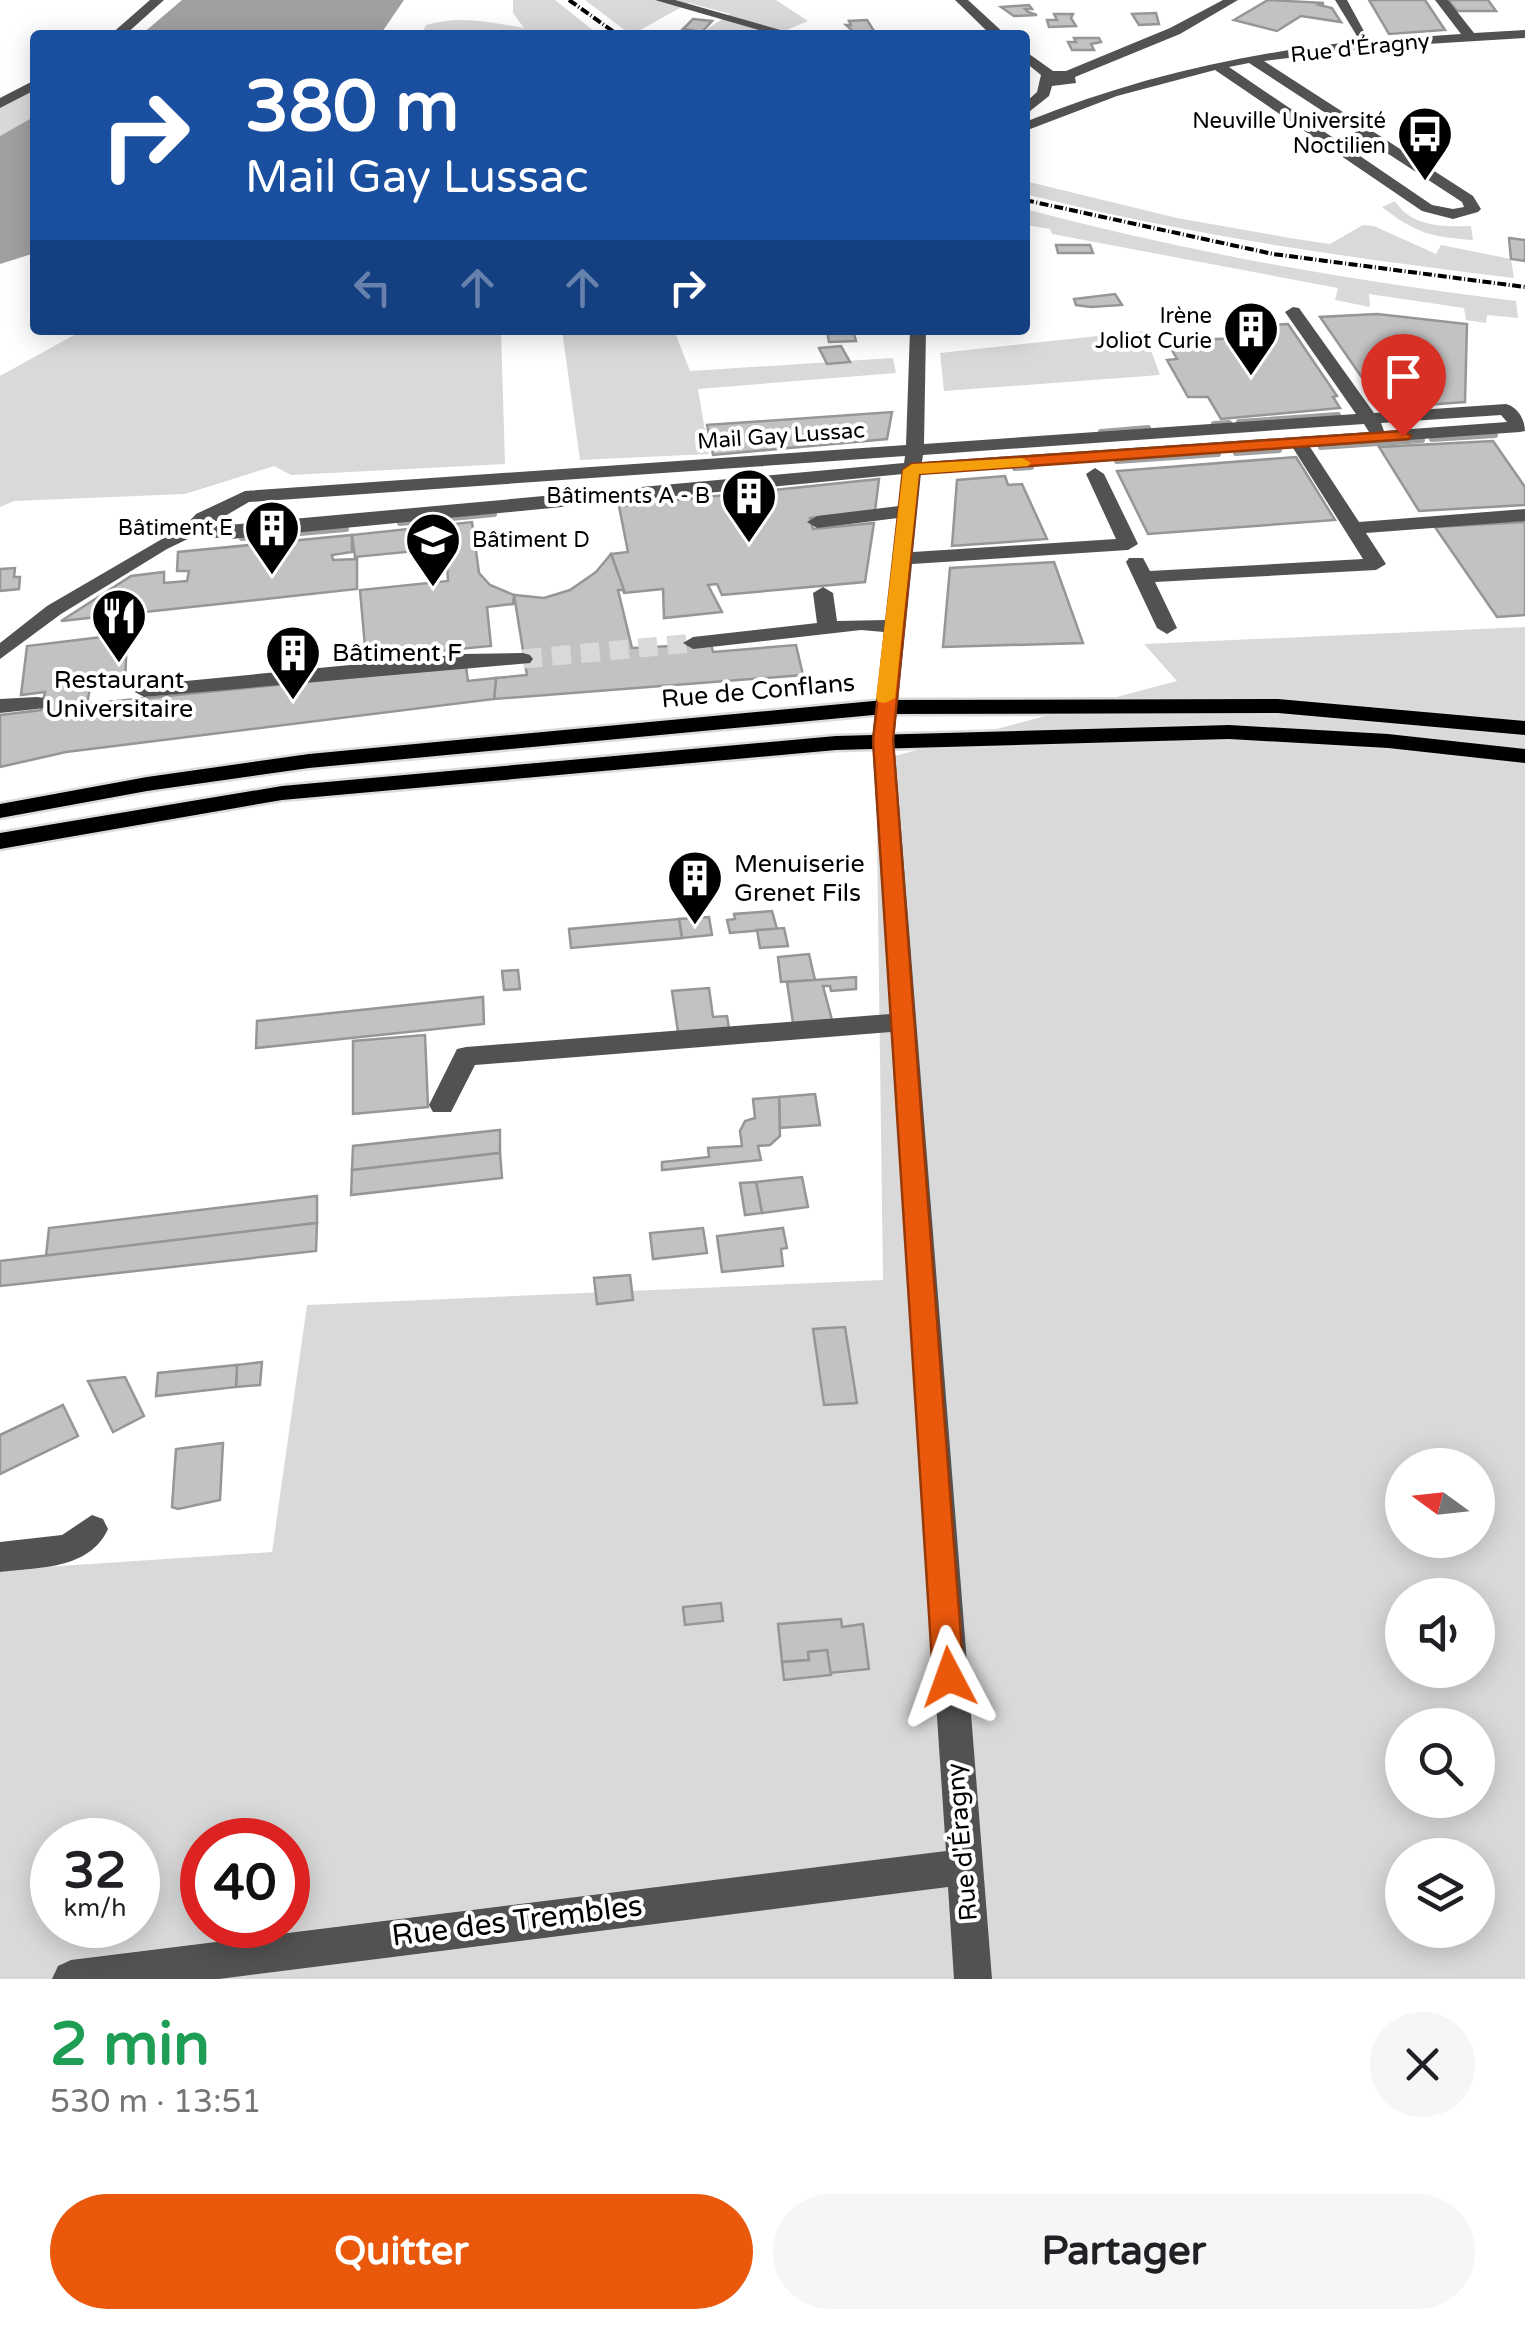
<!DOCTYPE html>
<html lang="fr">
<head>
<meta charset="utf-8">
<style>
	body { margin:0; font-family:"Varela Round",sans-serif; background:#f6f6f6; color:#202124; height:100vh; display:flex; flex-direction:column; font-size:38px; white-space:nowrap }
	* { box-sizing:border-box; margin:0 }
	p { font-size:32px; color:#757577 }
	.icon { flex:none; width:55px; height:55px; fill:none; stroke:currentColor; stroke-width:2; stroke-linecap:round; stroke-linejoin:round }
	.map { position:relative; height:1979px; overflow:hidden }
	.drawer { display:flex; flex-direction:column; background:#fff; flex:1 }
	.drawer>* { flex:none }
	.top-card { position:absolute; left:30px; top:30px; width:1000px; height:305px; border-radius:10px; box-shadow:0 5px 25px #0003; background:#1a4fa0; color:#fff; overflow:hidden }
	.needle { width:65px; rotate:285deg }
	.buttons { position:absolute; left:1385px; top:1448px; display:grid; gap:20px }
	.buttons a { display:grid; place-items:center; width:110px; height:110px; border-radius:50%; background:#fff; box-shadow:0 5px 25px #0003; font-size:50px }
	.speed { position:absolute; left:30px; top:1818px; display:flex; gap:20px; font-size:50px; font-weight:700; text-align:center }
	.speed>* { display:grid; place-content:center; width:130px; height:130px; border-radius:50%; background:#fff; box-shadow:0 5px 25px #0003; line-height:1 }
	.speed small { font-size:25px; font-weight:400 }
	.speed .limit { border:15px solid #d22; background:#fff; color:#111 }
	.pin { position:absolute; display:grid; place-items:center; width:85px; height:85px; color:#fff; margin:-102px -42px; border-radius:50% 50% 50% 0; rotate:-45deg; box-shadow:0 0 10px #0007 }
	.pin .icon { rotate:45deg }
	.me { position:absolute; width:110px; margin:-55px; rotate:356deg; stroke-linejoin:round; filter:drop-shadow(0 0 8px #0008) }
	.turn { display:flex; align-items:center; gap:35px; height:210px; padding:0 50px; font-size:45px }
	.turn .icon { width:130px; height:130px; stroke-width:2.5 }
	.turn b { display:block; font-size:70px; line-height:85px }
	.lanes { display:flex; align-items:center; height:95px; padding:0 50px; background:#0003; justify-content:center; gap:50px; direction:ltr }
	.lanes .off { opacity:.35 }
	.round { display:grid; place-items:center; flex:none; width:105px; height:105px; border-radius:52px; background:#f6f6f6 }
	.summary { display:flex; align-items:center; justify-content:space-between; height:170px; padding:0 50px }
	h1 { font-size:60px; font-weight:700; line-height:75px; color:#1e9e55 }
	.cta { display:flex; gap:20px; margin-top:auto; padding:20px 50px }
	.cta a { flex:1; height:115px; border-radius:60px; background:#ea580c; color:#fff; font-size:40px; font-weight:700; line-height:115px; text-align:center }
	.cta a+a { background:#f6f6f6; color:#202124 }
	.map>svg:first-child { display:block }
	.green { fill:#d9d9d9; fill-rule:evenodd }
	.water { fill:#a0a0a0 }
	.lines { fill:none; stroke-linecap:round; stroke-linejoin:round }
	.stream { stroke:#a0a0a0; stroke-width:6 }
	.building { fill:#c2c2c2; stroke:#969696; stroke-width:2.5 }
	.minor-tunnel { stroke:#d9d9d9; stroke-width:19; stroke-dasharray:19 10; stroke-linecap:butt }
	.major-casing { stroke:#dbdbdb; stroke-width:5 }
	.minor { fill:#525252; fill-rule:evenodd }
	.major { fill:#000; fill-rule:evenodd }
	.rail { stroke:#000; stroke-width:4; stroke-dasharray:9 2.5 1 2.5; stroke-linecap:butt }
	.route { fill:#ea580c; stroke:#983908; stroke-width:2.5 }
	.slow { fill:#f59e0b }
	.labels { text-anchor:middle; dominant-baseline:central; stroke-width:8; stroke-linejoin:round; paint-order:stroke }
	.far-street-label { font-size:22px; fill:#000; stroke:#fff }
	.far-poi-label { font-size:22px; fill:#000; stroke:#fff; text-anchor:end }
	.poi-label { font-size:25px; fill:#000; stroke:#fff; text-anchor:start }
	.street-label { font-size:25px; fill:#000; stroke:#fff }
	.near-street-label { font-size:30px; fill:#000; stroke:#fff }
</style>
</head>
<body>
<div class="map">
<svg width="1525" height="1979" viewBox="0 0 1525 1979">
	<rect width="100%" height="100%" fill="#fff"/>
	<g class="green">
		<path d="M 513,0 L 555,0 L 599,35 L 421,35 L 426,25 C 459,15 491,22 524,28 L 513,13 Z"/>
		<path d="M 585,0 L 776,0 L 808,21 L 787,30 L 789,35 L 698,35 L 730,14 L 689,3 L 631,35 Z"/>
		<path d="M 35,86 L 35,116 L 0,136 L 0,106 Z"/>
		<path d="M 1025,181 L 1177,218 L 1296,239 L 1330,244 L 1363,225 L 1374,226 L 1436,254 L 1441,245 L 1511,259 L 1514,278 C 1349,258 1186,235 1025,194 Z"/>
		<path d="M 1395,201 C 1411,227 1443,227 1471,226 L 1473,240 C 1431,237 1415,233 1382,207 Z"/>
		<path d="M 1025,209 C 1187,252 1350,281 1516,301 L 1518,318 L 1487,315 L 1486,323 L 1466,320 L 1464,308 L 1369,294 L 1370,307 L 1335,300 L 1338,288 L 1052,234 L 1050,229 L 1025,225 Z"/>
		<path d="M 83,330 L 501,330 L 505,464 L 291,475 L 274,466 L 185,494 L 14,501 L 0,507 L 0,376 Z"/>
		<path d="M 562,330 L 674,330 L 690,371 L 893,358 L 896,373 L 698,389 L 709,454 L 580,460 Z"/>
		<path d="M 1144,331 L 1160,375 L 944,391 L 940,353 Z"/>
		<path d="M 1525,627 L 1525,1979 L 0,1979 L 0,1570 L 272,1552 L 307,1305 L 883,1280 L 876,761 L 1177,681 L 1144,644 ZM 1402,1465 L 1478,1465 L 1478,1540 L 1402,1540 ZM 1402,1595 L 1478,1595 L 1478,1670 L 1402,1670 ZM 1402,1725 L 1478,1725 L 1478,1800 L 1402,1800 ZM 52,1840 L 138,1840 L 138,1925 L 52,1925 ZM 202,1840 L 288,1840 L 288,1925 L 202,1925 ZM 1402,1855 L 1478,1855 L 1478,1930 L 1402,1930 Z"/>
	</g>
	<g class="water">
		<path d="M 182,0 L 404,0 L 380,35 L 141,35 Z"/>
		<path d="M 35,116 L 35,253 L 0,264 L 0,136 Z"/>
	</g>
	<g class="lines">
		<g class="stream">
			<path d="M 1239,422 L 1338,415"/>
			<path d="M 1214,424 L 1229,423"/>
			<path d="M 1101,432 L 1148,428"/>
			<path d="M 1432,439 L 1495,435"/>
			<path d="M 1321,447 L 1422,440"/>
			<path d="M 1236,453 L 1279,450"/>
			<path d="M 1117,461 L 1218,454"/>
			<path d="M 1015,468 L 1031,467"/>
			<path d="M 400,523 L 494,514"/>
			<path d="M 242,538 L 346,529"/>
		</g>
	</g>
	<g class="building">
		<path d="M 1268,0 L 1324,3 L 1319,5 L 1332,8 L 1341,22 L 1301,16 L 1277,31 L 1234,20 Z"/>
		<path d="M 1369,0 L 1425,0 L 1445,30 L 1389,34 Z"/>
		<path d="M 1448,0 L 1488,0 L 1496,11 L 1457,11 Z"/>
		<path d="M 1029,5 L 1032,9 L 1025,9 L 1028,12 L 1037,15 L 1014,16 L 1001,7 Z"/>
		<path d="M 1156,13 L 1159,24 L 1139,25 L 1132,14 Z"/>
		<path d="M 1054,14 L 1073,14 L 1071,18 L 1076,26 L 1049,27 L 1047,20 L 1057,20 Z"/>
		<path d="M 693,19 L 712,21 L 702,32 L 683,29 Z"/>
		<path d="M 867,20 L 876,34 L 857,35 L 846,25 L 851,25 L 849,21 Z"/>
		<path d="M 1074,38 L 1099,38 L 1101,42 L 1091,44 L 1094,50 L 1072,50 L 1068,42 L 1076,42 Z"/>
		<path d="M 1509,238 L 1525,240 L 1525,261 L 1511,259 Z"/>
		<path d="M 1056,245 L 1090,245 L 1093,253 L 1058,253 Z"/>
		<path d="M 1115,294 L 1122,305 L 1091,307 L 1076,305 L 1074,299 Z"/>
		<path d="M 1377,314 L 1467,324 L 1465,402 L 1383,408 L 1320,317 Z"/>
		<path d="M 1288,324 L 1337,396 L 1333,397 L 1340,408 L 1221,419 L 1208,397 L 1188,397 L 1167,360 L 1177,359 L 1172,350 L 1184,349 L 1181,341 L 1236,338 L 1234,327 Z"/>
		<path d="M 853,330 L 856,341 L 829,342 L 827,331 Z"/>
		<path d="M 841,346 L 850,362 L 827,364 L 819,348 Z"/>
		<path d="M 892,412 L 887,439 L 713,455 L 707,425 Z"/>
		<path d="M 1493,441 L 1525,487 L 1525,505 L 1419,511 L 1379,447 Z"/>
		<path d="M 1296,457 L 1335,520 L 1148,534 L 1117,471 Z"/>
		<path d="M 1005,476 L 1008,485 L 1022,484 L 1047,539 L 952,546 L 957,480 Z"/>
		<path d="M 879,479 L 875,511 L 810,518 L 813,529 L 874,523 L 865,582 L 722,595 L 717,584 L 708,585 L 722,612 L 664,618 L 663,589 L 624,593 L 611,554 L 628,552 L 619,506 Z"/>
		<path d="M 472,522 L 479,573 L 490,585 L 514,595 L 513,604 L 487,607 L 491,646 L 366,658 L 360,590 L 448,581 L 446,548 L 355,557 L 352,535 Z"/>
		<path d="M 1525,522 L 1525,615 L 1497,617 L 1435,527 Z"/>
		<path d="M 352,535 L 352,552 L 332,555 L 333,560 L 357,559 L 357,589 L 61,621 L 131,576 L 164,572 L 164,583 L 187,581 L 189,571 L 177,571 L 178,552 Z"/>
		<path d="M 611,554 L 624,590 L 618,590 L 632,648 L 711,644 L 713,652 L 796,645 L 803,675 L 494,699 L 496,678 L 527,675 L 514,595 L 544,598 L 570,590 L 596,572 Z"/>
		<path d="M 1054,562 L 1083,643 L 943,647 L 950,568 Z"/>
		<path d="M 15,568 L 14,577 L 20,577 L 19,589 L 0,591 L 0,569 Z"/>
		<path d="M 127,634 L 125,685 L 90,688 L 87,704 L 466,666 L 468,681 L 496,678 L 494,699 L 66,752 L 0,767 L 0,715 L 41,710 L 45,692 L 21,695 L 27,646 Z"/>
		<path d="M 772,911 L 777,929 L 730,933 L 727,920 L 735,919 L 734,914 Z"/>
		<path d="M 709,917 L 712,935 L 682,938 L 679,919 Z"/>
		<path d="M 679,919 L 682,938 L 571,948 L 569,929 Z"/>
		<path d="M 784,928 L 788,946 L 760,948 L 757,930 Z"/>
		<path d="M 809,954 L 815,980 L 781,982 L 778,957 Z"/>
		<path d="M 518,970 L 520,989 L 504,990 L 502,971 Z"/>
		<path d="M 856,977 L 856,989 L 831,991 L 830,986 L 823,986 L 832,1020 L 793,1023 L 787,982 Z"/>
		<path d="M 709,988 L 713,1017 L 727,1016 L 729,1028 L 678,1032 L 672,991 Z"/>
		<path d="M 483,997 L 484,1024 L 256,1048 L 257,1021 Z"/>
		<path d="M 425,1035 L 428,1107 L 353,1114 L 353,1041 Z"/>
		<path d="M 815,1094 L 820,1125 L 780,1128 L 779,1097 Z"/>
		<path d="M 779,1097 L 780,1136 L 770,1145 L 758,1146 L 761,1160 L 662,1170 L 662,1162 L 709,1157 L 708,1148 L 742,1146 L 740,1131 L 745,1121 L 755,1118 L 753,1099 Z"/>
		<path d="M 500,1130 L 500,1153 L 352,1170 L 353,1146 Z"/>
		<path d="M 500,1153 L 502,1178 L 351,1195 L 352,1170 Z"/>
		<path d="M 802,1177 L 808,1207 L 762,1213 L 756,1182 Z"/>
		<path d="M 756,1182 L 762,1213 L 745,1215 L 740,1183 Z"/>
		<path d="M 317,1196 L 317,1223 L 46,1256 L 49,1228 Z"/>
		<path d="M 317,1223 L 316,1251 L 0,1286 L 0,1261 Z"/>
		<path d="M 703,1228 L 707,1253 L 653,1259 L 650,1233 Z"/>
		<path d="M 783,1228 L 787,1248 L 781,1249 L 783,1266 L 722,1272 L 717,1236 Z"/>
		<path d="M 630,1275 L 633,1300 L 597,1304 L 594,1278 Z"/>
		<path d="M 845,1327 L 857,1403 L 824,1405 L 813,1329 Z"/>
		<path d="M 262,1362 L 260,1385 L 236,1387 L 237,1365 Z"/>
		<path d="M 237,1365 L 236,1387 L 156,1396 L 158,1373 Z"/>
		<path d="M 125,1377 L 144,1416 L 113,1432 L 88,1381 Z"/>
		<path d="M 63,1405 L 78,1436 L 0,1474 L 0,1435 Z"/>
		<path d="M 223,1443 L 220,1500 L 178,1509 L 172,1507 L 176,1449 Z"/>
		<path d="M 721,1603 L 723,1621 L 685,1625 L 683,1607 Z"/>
		<path d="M 841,1619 L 842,1627 L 863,1624 L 869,1669 L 830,1673 L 827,1650 L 808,1652 L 809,1660 L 782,1662 L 778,1624 Z"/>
		<path d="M 827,1650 L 831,1675 L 784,1680 L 782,1662 L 809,1660 L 808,1652 Z"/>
	</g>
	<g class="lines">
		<path class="minor-tunnel" d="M 523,659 L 693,643"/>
		<g class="major-casing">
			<g id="major">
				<path d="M 1278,699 L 1525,721 L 1525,735 L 1278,713 L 884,714 L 309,768 L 147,791 L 0,818 L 0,804 L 147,777 L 309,754 L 884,700 Z"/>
				<path d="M 1229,725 L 1388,734 L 1525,749 L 1525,763 L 1388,748 L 1229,739 L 836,750 L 282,800 L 0,849 L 0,833 L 282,786 L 836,736 Z"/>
			</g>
		</g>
		<g class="minor">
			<path d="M 150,0 L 164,0 L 125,35 L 110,35 Z"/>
			<path d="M 655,0 L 675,0 L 798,35 L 776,35 Z"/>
			<path d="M 955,0 L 968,0 L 1006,35 L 991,35 Z"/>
			<path d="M 1223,0 L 1238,0 L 1180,34 L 1075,77 L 1076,83 L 1052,86 L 1049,96 L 1025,115 L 1025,103 L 1037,92 L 1041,75 L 1025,62 L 1025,51 L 1053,71 L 1066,71 L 1170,28 Z"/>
			<path d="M 1335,0 L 1347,0 L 1365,33 L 1374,40 L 1461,34 L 1435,0 L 1448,0 L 1474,33 L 1525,30 L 1525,38 L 1378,47 L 1264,61 L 1473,196 L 1481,209 L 1478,212 L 1453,219 L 1422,211 L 1215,70 L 1117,96 L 1025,131 L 1025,122 C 1134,78 1243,53 1360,41 ZM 1249,63 L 1462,202 L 1464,207 L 1453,209 L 1432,205 L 1229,67 Z"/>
			<path d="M 35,80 L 35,90 L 0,108 L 0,98 Z"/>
			<path d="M 1293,307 L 1299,308 L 1374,413 L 1506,404 C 1518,407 1525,420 1525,431 L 1520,432 L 1310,447 L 1359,522 L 1525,509 L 1525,521 L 1366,533 L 1386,564 L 1376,570 L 1155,582 L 1177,628 L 1167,634 L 1157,628 L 1126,562 L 1129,558 L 1143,558 L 1150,571 L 1363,559 L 1293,448 L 921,473 L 913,552 L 1116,539 L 1086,474 L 1095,468 L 1104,474 L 1138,544 L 1128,550 L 912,564 L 894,740 L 992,1979 L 954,1979 L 948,1887 L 219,1979 L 52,1979 L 58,1966 L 71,1960 L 946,1851 L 891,1032 L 475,1065 L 451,1112 L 433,1112 L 429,1105 L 457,1049 L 466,1047 L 890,1014 L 872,740 L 884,632 L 861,630 L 693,649 L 683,643 L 693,637 L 817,623 L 813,593 L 823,587 L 833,593 L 837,621 L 886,620 L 898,518 L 817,528 L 807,522 L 817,516 L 899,506 L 903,474 L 231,539 L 194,536 L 167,549 L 61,614 L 0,659 L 0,643 L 47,606 L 186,525 L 196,514 L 245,491 L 906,445 L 910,330 L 926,330 L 924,444 L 1356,414 L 1285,312 ZM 1501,415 L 1507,422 L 1384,431 L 1381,423 ZM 1364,424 L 1369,432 L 922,462 L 923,455 ZM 905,456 L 904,463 L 206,527 L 249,502 Z"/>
			<path d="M 523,653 L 530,655 L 533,659 L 530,663 L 144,697 L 133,691 L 144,685 L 464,654 Z"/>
			<path d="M 37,697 L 45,698 L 48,703 L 45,708 L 0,713 L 0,699 Z"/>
			<path d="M 92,1515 L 103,1519 L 108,1529 C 89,1570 39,1567 0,1572 L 0,1542 L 62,1535 Z"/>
		</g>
		<use href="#major" class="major"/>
		<g class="rail">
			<path d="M 569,0 L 618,35"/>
			<path d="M 1025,200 L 1273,254 L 1525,287"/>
		</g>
	</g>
	<path class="route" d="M 1403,431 L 1411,436 L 1409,439 L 919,474 L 893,740 L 964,1677 L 960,1687 L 949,1691 L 938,1687 L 933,1677 L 873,740 L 903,470 L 912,464 Z"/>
	<path class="slow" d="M 1022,458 L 1031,463 L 1028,466 L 919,474 L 895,698 L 885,703 L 878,702 L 876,698 L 903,470 L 912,464 Z"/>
	<defs>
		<g id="bus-pin" transform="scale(2.875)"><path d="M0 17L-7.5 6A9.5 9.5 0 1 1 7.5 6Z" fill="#000" stroke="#fff"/><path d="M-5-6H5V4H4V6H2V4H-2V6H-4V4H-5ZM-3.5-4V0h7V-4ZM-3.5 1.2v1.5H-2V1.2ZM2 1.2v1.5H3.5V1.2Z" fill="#fff"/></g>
		<g id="building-pin" transform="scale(2.875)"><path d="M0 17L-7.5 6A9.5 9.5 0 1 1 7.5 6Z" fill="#000" stroke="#fff"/><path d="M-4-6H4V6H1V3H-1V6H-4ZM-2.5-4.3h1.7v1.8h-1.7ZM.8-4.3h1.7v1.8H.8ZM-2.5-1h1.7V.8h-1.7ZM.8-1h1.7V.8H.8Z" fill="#fff"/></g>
		<g id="university-pin" transform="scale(2.875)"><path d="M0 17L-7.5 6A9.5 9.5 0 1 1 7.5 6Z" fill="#000" stroke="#fff"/><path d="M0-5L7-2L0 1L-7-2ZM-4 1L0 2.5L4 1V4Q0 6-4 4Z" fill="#fff"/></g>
		<g id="restaurant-pin" transform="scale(2.875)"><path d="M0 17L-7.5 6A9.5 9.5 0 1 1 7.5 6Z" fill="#000" stroke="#fff"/><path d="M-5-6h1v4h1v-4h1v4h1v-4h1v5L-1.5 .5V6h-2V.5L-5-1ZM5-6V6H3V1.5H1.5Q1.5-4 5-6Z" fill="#fff"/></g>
	</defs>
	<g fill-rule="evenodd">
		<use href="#bus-pin" x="1425" y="134"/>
		<use href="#building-pin" x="1251" y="329"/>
		<use href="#building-pin" x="749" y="496"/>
		<use href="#building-pin" x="272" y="528"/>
		<use href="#university-pin" x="433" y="540"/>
		<use href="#restaurant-pin" x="119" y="616"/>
		<use href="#building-pin" x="293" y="653"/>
		<use href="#building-pin" x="695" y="878"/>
	</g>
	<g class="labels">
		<g class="far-street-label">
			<text transform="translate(1360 48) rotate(-6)">Rue d'Éragny</text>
			<text transform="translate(781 436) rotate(-4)">Mail Gay Lussac</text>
		</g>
		<g class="far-poi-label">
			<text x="1386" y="121">Neuville Université<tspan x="1386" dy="25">Noctilien</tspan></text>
			<text x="1212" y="316">Irène<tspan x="1212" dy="25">Joliot Curie</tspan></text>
			<text x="710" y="496">Bâtiments A - B</text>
			<text x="233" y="528">Bâtiment E</text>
			<text x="472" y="540" text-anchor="start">Bâtiment D</text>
		</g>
		<g class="poi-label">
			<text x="332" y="653">Bâtiment F</text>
			<text x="119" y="680" text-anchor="middle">Restaurant<tspan x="119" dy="29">Universitaire</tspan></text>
			<text x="734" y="864">Menuiserie<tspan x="734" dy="29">Grenet Fils</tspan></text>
		</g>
		<g class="street-label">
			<text transform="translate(758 691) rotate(-5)">Rue de Conflans</text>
			<text transform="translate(962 1842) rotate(-95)">Rue d'Éragny</text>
		</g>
		<g class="near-street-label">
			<text transform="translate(517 1921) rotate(-7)">Rue des Trembles</text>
		</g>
	</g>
</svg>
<div class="buttons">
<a><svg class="needle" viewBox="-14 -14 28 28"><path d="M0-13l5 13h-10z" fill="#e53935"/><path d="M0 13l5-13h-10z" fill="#757577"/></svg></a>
<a><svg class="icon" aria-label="sound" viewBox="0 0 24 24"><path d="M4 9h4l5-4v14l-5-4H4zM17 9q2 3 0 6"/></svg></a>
<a><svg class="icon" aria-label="search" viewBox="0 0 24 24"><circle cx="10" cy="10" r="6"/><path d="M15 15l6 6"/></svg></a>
<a><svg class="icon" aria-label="layers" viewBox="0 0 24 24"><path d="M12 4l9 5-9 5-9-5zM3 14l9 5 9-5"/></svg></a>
</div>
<div class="speed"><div>32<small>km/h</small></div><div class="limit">40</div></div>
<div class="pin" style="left:1403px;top:436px;background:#d93025"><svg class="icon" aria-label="arrive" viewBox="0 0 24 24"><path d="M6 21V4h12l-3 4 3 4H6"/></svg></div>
<svg class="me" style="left:949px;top:1677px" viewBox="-20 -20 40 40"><path d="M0-17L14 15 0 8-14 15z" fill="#ea580c" stroke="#fff" stroke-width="4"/></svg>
<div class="top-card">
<div class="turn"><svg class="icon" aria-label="right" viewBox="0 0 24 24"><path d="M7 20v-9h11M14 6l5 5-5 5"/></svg><div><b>380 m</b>Mail Gay Lussac</div></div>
<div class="lanes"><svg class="icon off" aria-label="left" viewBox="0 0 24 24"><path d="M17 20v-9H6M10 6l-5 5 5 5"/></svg><svg class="icon off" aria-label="ahead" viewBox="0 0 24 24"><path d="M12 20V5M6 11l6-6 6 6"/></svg><svg class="icon off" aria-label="ahead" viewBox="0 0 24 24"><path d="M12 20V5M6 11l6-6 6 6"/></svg><svg class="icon" aria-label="right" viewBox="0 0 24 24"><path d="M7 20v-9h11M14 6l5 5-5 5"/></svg></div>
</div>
</div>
<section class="drawer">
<div class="summary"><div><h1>2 min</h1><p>530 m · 13:51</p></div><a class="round"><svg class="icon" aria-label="close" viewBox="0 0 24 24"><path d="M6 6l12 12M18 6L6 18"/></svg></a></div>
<div class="cta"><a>Quitter</a><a>Partager</a></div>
</section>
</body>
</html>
